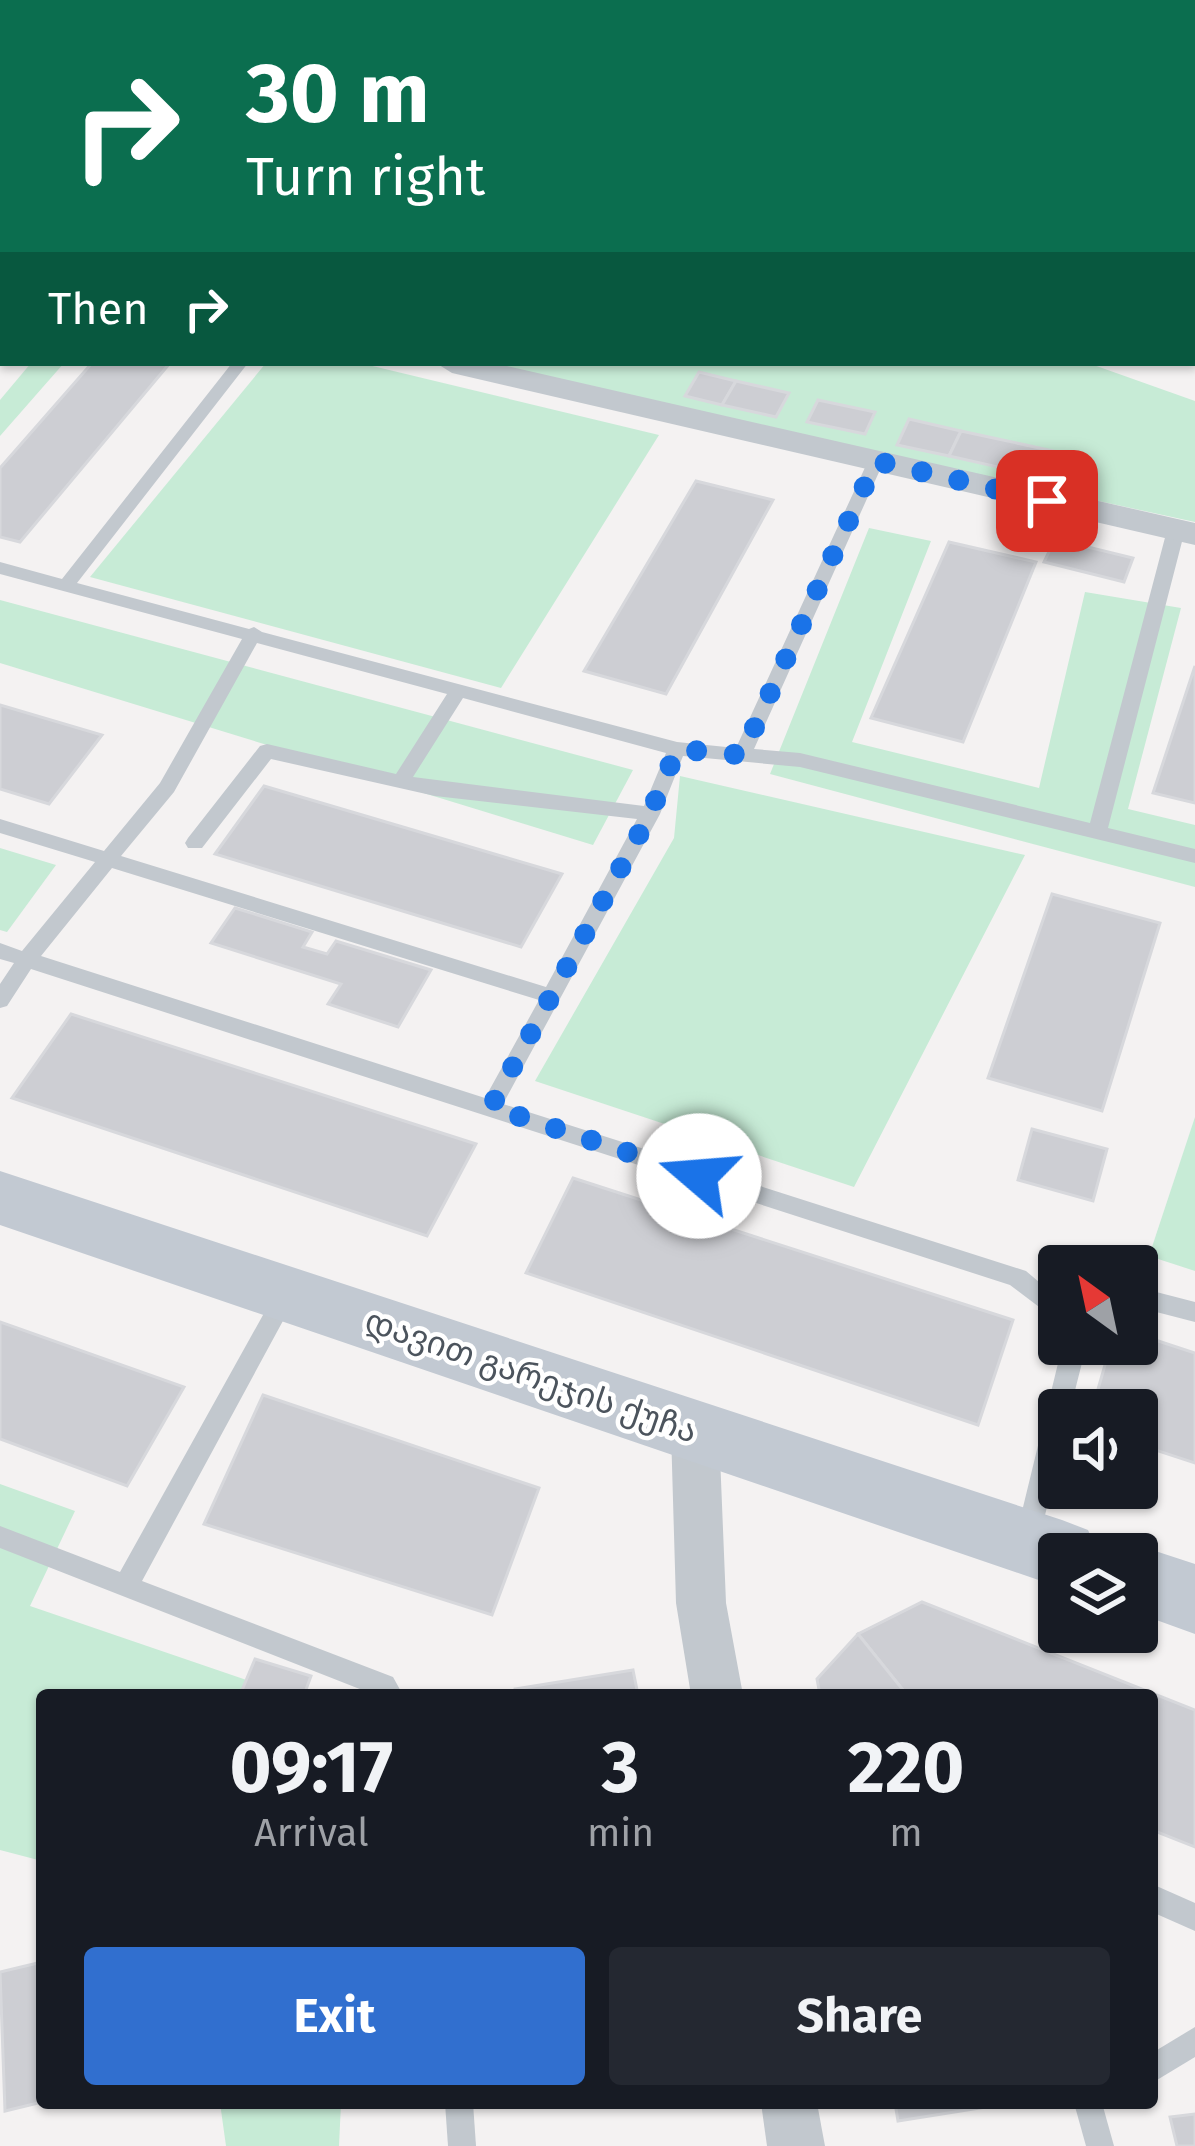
<!DOCTYPE html>
<html lang="en">
<head>
<meta charset="utf-8">
<style>
	body { margin:0; font-family:"Fira Sans","Noto Sans Georgian",sans-serif; background:#242831; color:#f1f3f6; height:100vh; display:flex; flex-direction:column; font-size:45px; white-space:nowrap }
	* { box-sizing:border-box; margin:0 }
	p { font-size:39px; color:#9ea1a6 }
	.icon { flex:none; width:66px; height:66px; fill:none; stroke:currentColor; stroke-width:2; stroke-linecap:round; stroke-linejoin:round }
	.map { position:relative; flex:1; overflow:hidden }
	.panel { position:absolute; left:36px; top:1689px; width:1122px; height:420px; display:flex; flex-direction:column; background:#171b24; border-radius:12px; box-shadow:0 3px 9px #0004 }
	.panel>* { flex:none }
	.banner { position:absolute; left:0px; top:0px; width:1197px; height:366px; box-shadow:0 3px 9px #0004; background:#0b6e4f; color:#fff; overflow:hidden }
	.needle { width:78px; rotate:327deg }
	.tools { position:absolute; left:1038px; top:1245px; display:grid; gap:24px }
	.tools a { display:grid; place-items:center; width:120px; height:120px; border-radius:12px; background:#171b24; box-shadow:0 3px 9px #0004; font-size:60px }
	.pin { position:absolute; display:grid; place-items:center; width:102px; height:102px; color:#fff; margin:-51px; border-radius:24px; box-shadow:0 6px 18px #0006 }
	.me { position:absolute; width:132px; margin:-66px; rotate:288deg; stroke-linejoin:round; filter:drop-shadow(0 0 9px #0008) }
	.turn { display:flex; align-items:center; gap:42px; height:252px; padding:0 48px; font-size:54px }
	.turn .icon { width:156px; height:156px; stroke-width:2.5 }
	.turn b { display:block; font-size:84px; line-height:102px }
	.then { display:flex; align-items:center; height:114px; padding:0 48px; background:#0003; gap:24px; font-size:45px }
	.eta { display:flex; justify-content:space-evenly; align-items:center; height:204px; text-align:center }
	.eta b { font-size:72px; font-weight:700; line-height:84px }
	.action { display:flex; gap:24px; margin-top:auto; padding:24px 48px }
	.action a { flex:1; height:138px; border-radius:12px; background:#316fcf; color:#fff; font-size:48px; font-weight:700; line-height:138px; text-align:center }
	.action a+a { background:#242831; color:#f1f3f6 }
	.map>svg:first-child { display:block }
	.green { fill:#c7ebd6 }
	.building { fill:#cdced3; stroke:#d7d8dc; stroke-width:3 }
	.lines { fill:none; stroke-linecap:round; stroke-linejoin:round }
	.service { fill:#c2c8ce; fill-rule:evenodd }
	.minor { fill:#c2c8ce; fill-rule:evenodd }
	.secondary { fill:#c2c9d2; fill-rule:evenodd }
	.route { stroke:#1a73e8; stroke-width:21; stroke-dasharray:0 37.8 }
	.labels { text-anchor:middle; dominant-baseline:central; stroke-width:9; stroke-linejoin:round; paint-order:stroke }
	.street-label { font-size:33px; fill:#4c545d; stroke:#fff }
</style>
</head>
<body>
<div class="map">
<svg width="1195" height="2146" viewBox="0 0 1195 2146">
	<rect width="100%" height="100%" fill="#f4f2f2"/>
	<g class="green">
		<path d="M 31,363 L 64,363 L 0,436 L 0,400 Z"/>
		<path d="M 266,363 L 360,363 L 659,435 L 501,688 L 90,577 Z"/>
		<path d="M 464,363 L 1088,363 L 1195,401 L 1195,522 Z"/>
		<path d="M 869,528 L 931,541 L 852,742 L 1039,788 L 1085,592 L 1181,608 L 1128,809 L 1195,825 L 1195,887 L 770,774 Z"/>
		<path d="M 0,600 L 633,770 L 593,845 L 0,663 Z"/>
		<path d="M 680,776 L 1025,855 L 854,1187 L 535,1081 L 674,838 Z"/>
		<path d="M 0,848 L 56,865 L 7,932 L 0,930 Z"/>
		<path d="M 1195,1117 L 1195,1271 L 1149,1256 Z"/>
		<path d="M 0,1484 L 75,1511 L 30,1606 L 264,1686 L 262,1695 L 42,1695 L 42,1861 L 0,1850 Z"/>
		<path d="M 220,2103 L 341,2103 L 339,2146 L 226,2146 Z"/>
	</g>
	<g class="building">
		<path d="M 92,363 L 170,363 L 20,542 L 0,537 L 0,468 Z"/>
		<path d="M 699,372 L 736,381 L 722,405 L 685,396 Z"/>
		<path d="M 736,381 L 789,393 L 776,417 L 722,405 Z"/>
		<path d="M 818,400 L 875,412 L 865,434 L 807,422 Z"/>
		<path d="M 909,419 L 961,431 L 949,456 L 897,445 Z"/>
		<path d="M 961,431 L 1058,452 L 1047,478 L 949,456 Z"/>
		<path d="M 696,481 L 773,500 L 666,694 L 584,671 Z"/>
		<path d="M 1055,539 L 1133,558 L 1124,582 L 1044,562 Z"/>
		<path d="M 949,542 L 1036,562 L 963,742 L 871,718 Z"/>
		<path d="M 1195,666 L 1195,803 L 1153,793 Z"/>
		<path d="M 0,705 L 102,735 L 49,804 L 0,789 Z"/>
		<path d="M 264,786 L 562,874 L 521,947 L 215,854 Z"/>
		<path d="M 1052,894 L 1160,923 L 1102,1111 L 988,1078 Z"/>
		<path d="M 235,908 L 312,932 L 303,947 L 327,954 L 336,941 L 431,970 L 398,1027 L 328,1004 L 341,984 L 211,943 Z"/>
		<path d="M 71,1014 L 476,1144 L 427,1236 L 12,1098 Z"/>
		<path d="M 1032,1129 L 1107,1149 L 1093,1201 L 1018,1180 Z"/>
		<path d="M 573,1178 L 1013,1320 L 978,1425 L 526,1273 Z"/>
		<path d="M 0,1322 L 184,1387 L 127,1486 L 0,1439 Z"/>
		<path d="M 1137,1334 L 1195,1353 L 1195,1463 L 1137,1444 L 1137,1410 L 1092,1410 L 1111,1344 L 1137,1344 Z"/>
		<path d="M 263,1395 L 539,1488 L 492,1615 L 204,1524 Z"/>
		<path d="M 922,1602 L 1195,1710 L 1195,1847 L 1152,1830 L 1152,1695 L 907,1695 L 858,1634 Z"/>
		<path d="M 858,1634 L 907,1695 L 820,1695 L 817,1679 Z"/>
		<path d="M 255,1659 L 311,1676 L 304,1695 L 240,1695 Z"/>
		<path d="M 633,1670 L 638,1695 L 515,1695 L 515,1689 Z"/>
		<path d="M 42,1962 L 42,2102 L 5,2111 L 0,1972 Z"/>
		<path d="M 895,2103 L 1011,2103 L 898,2121 Z"/>
		<path d="M 1195,2114 L 1195,2146 L 1177,2146 L 1170,2117 Z"/>
	</g>
	<g class="lines">
		<g class="service">
			<path d="M 1195,13 L 1195,23 L 1194,23 L 1194,13 Z"/>
			<rect x="1194" y="45" width="1" height="8"/>
			<path d="M 232,363 L 248,363 L 77,583 L 249,629 L 254,627 L 262,632 L 677,742 L 736,748 L 868,461 L 876,456 L 884,461 L 754,749 L 800,753 L 1090,823 L 1167,530 L 1176,525 L 1182,526 L 1185,530 L 1108,828 L 1195,849 L 1195,863 L 800,767 L 683,756 L 660,814 L 503,1104 L 1026,1271 L 1059,1299 L 1059,1322 L 1010,1285 L 31,969 L 7,1006 L 0,1008 L 0,984 L 14,963 L 0,959 L 0,943 L 22,951 L 95,862 L 0,833 L 0,819 L 104,851 L 160,783 L 242,639 L 0,574 L 0,562 L 62,579 ZM 257,643 L 447,694 L 396,774 L 267,744 L 260,746 L 188,838 L 185,843 L 188,848 L 202,848 L 271,759 L 435,796 L 637,819 L 546,987 L 121,856 L 174,792 ZM 463,698 L 666,753 L 644,806 L 413,777 ZM 112,868 L 539,1000 L 485,1098 L 41,956 Z"/>
			<path d="M 286,1285 L 294,1288 L 297,1295 L 142,1581 L 393,1677 L 403,1695 L 375,1695 L 0,1548 L 0,1526 L 120,1572 L 278,1288 Z"/>
			<path d="M 1137,1287 L 1195,1302 L 1195,1322 L 1137,1307 Z"/>
			<path d="M 1060,1344 L 1082,1344 L 1085,1351 L 1070,1410 L 1059,1410 L 1059,1457 L 1040,1536 L 1037,1544 L 1028,1547 L 1019,1544 L 1016,1536 L 1061,1351 Z"/>
			<path d="M 1152,1884 L 1195,1903 L 1195,1931 L 1152,1912 Z"/>
			<path d="M 1195,2027 L 1195,2057 L 1152,2083 L 1152,2053 Z"/>
			<path d="M 445,2103 L 473,2103 L 476,2146 L 448,2146 Z"/>
			<path d="M 1074,2103 L 1102,2103 L 1114,2146 L 1086,2146 Z"/>
		</g>
		<g class="minor">
			<path d="M 0,250 L 3,251 L 3,269 L 0,268 Z"/>
			<path d="M 436,363 L 494,363 L 1195,523 L 1195,545 L 452,373 Z"/>
			<path d="M 695,1410 L 712,1416 L 719,1431 L 726,1603 L 743,1695 L 691,1695 L 676,1603 L 671,1431 L 678,1416 Z"/>
			<path d="M 761,2103 L 817,2103 L 825,2146 L 767,2146 Z"/>
		</g>
		<g class="secondary">
			<path d="M 0,1171 L 1062,1520 L 1088,1530 L 1099,1554 L 1059,1554 L 1059,1587 L 0,1225 Z"/>
			<path d="M 1137,1545 L 1195,1564 L 1195,1634 L 1137,1613 L 1137,1554 L 1113,1554 Z"/>
		</g>
	</g>
	<g class="lines">
		<path class="route" d="M 699,1176 L 491,1107 L 650,814 L 677,749 L 742,755 L 876,461 L 1047,501"/>
	</g>
	<g class="labels">
		<g class="street-label">
			<text transform="translate(531 1376) rotate(19)">დავით გარეჯის ქუჩა</text>
		</g>
	</g>
</svg>
<div class="tools">
<a><svg class="needle" viewBox="-14 -14 28 28"><path d="M0-13l5 13h-10z" fill="#e53935"/><path d="M0 13l5-13h-10z" fill="#9ea1a6"/></svg></a>
<a><svg class="icon" aria-label="sound" viewBox="0 0 24 24"><path d="M4 9h4l5-4v14l-5-4H4zM17 9q2 3 0 6"/></svg></a>
<a><svg class="icon" aria-label="layers" viewBox="0 0 24 24"><path d="M12 4l9 5-9 5-9-5zM3 14l9 5 9-5"/></svg></a>
</div>
<div class="pin" style="left:1047px;top:501px;background:#d93025"><svg class="icon" aria-label="arrive" viewBox="0 0 24 24"><path d="M6 21V4h12l-3 4 3 4H6"/></svg></div>
<svg class="me" style="left:699px;top:1176px" viewBox="-20 -20 40 40"><circle r="19" fill="#fff"/><path d="M0-13L10 11 0 6-10 11z" fill="#1a73e8"/></svg>
<div class="banner">
<div class="turn"><svg class="icon" aria-label="right" viewBox="0 0 24 24"><path d="M7 20v-9h11M14 6l5 5-5 5"/></svg><div><b>30 m</b>Turn right</div></div>
<div class="then">Then<svg class="icon" aria-label="right" viewBox="0 0 24 24"><path d="M7 20v-9h11M14 6l5 5-5 5"/></svg></div>
</div>
<section class="panel">
<div class="eta">
<div><b>09:17</b><p>Arrival</p></div>
<div><b>3</b><p>min</p></div>
<div><b>220</b><p>m</p></div>
</div>
<div class="action"><a>Exit</a><a>Share</a></div>
</section>
</div>
</body>
</html>
